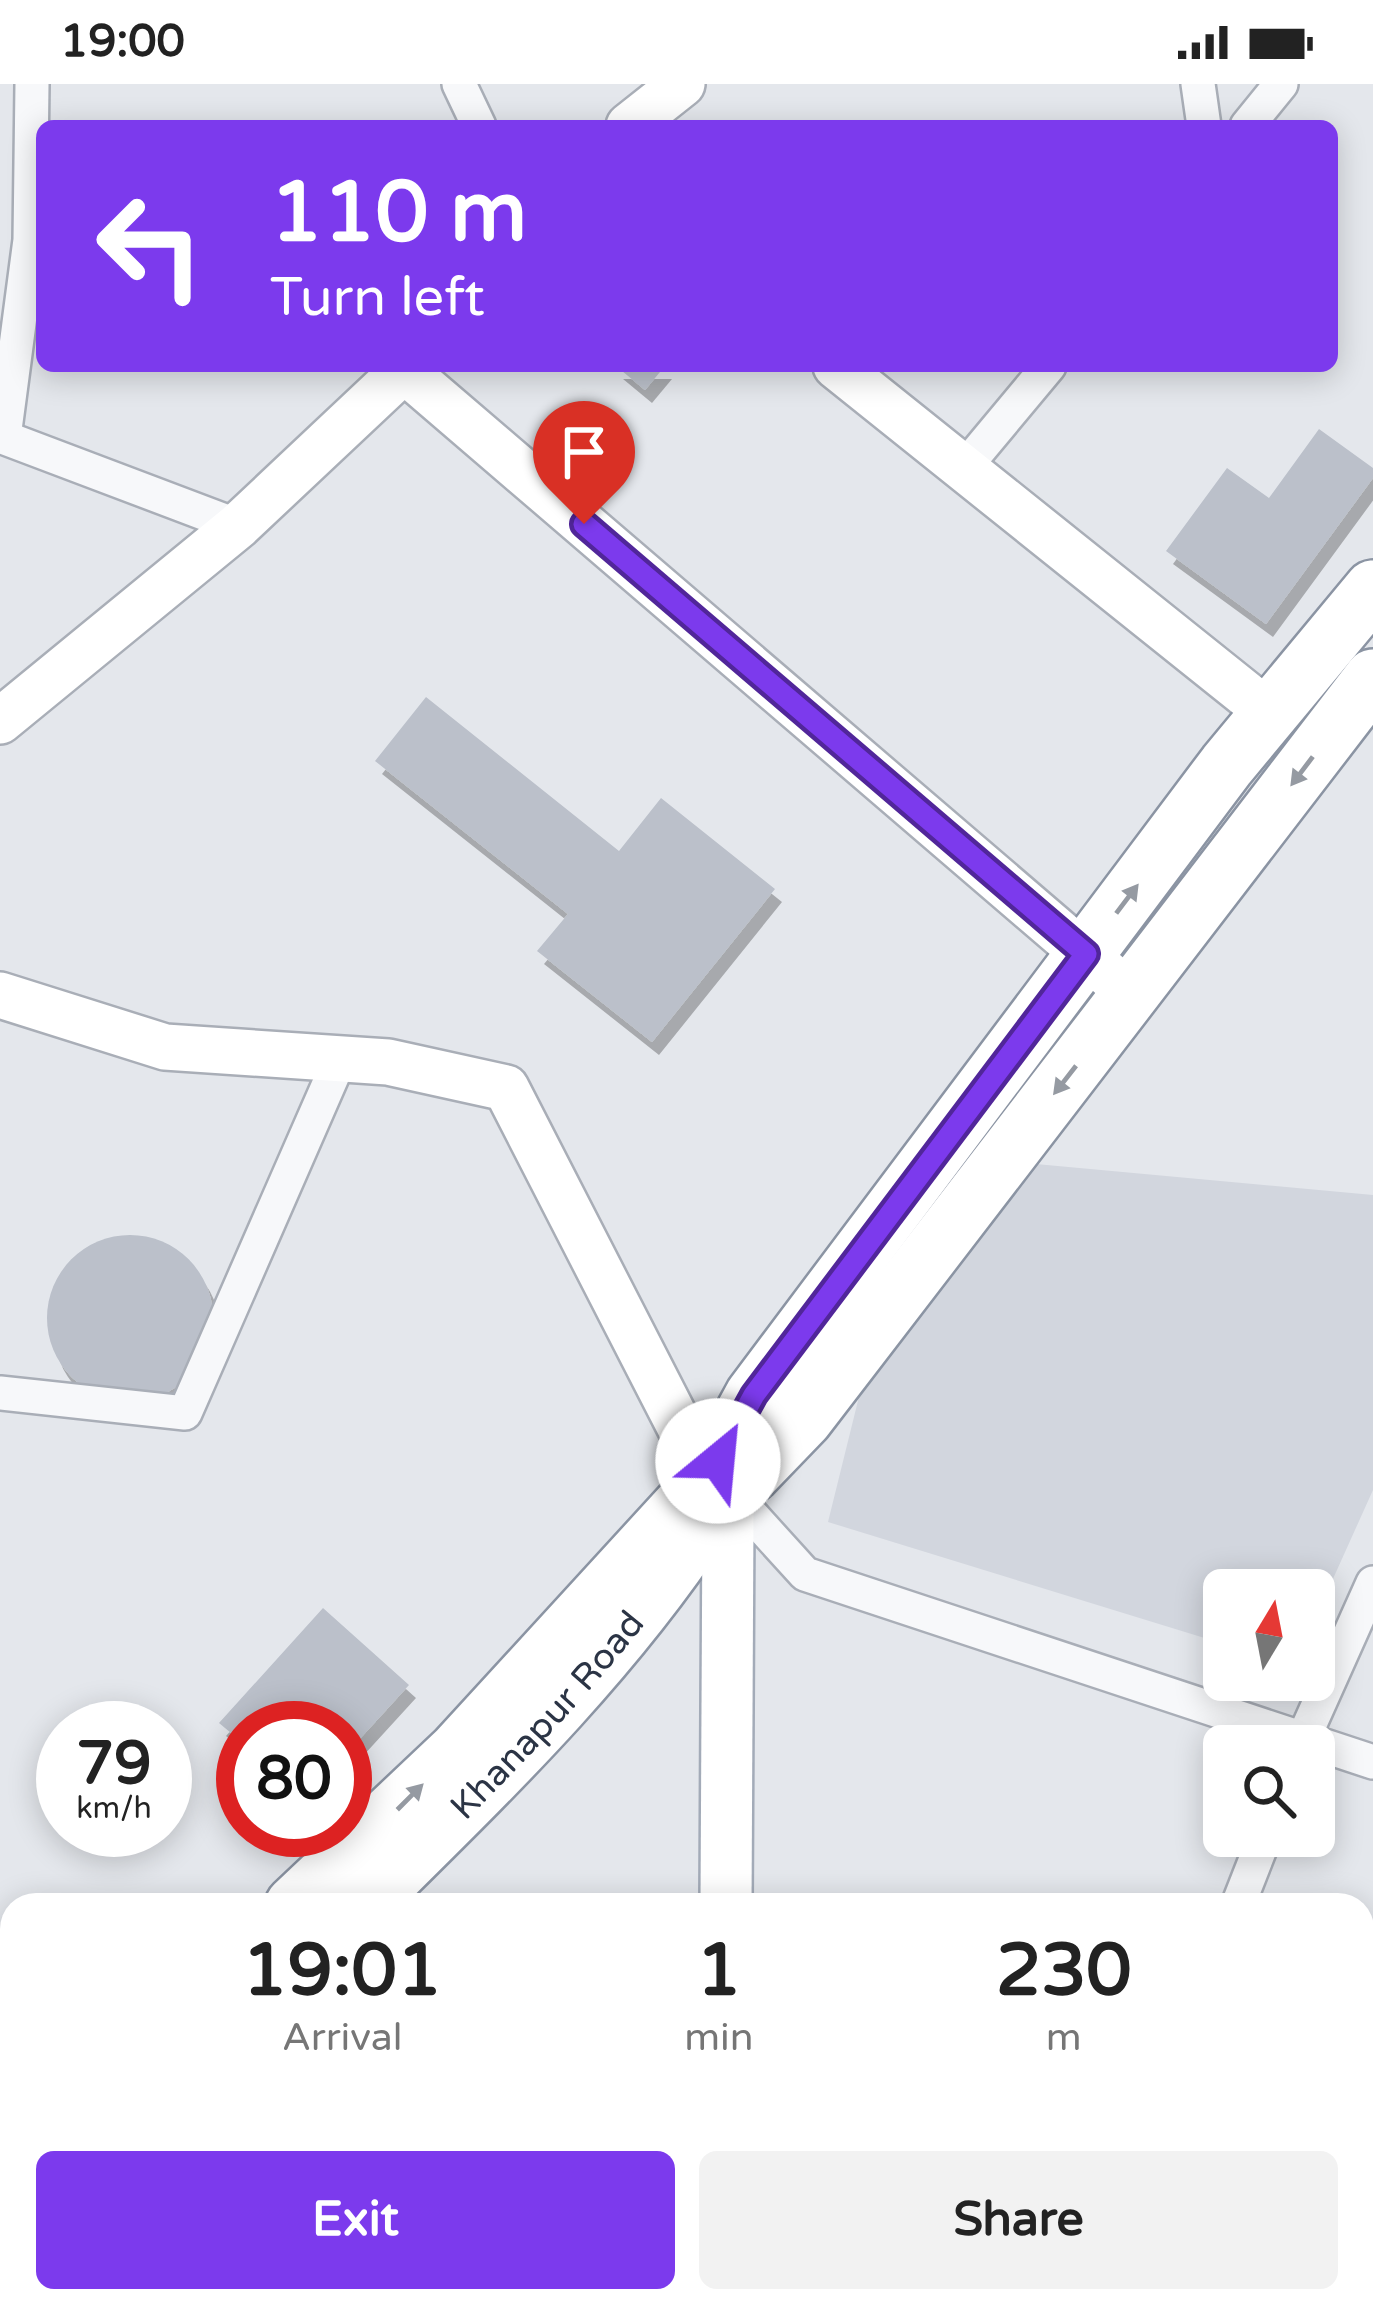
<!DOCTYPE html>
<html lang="en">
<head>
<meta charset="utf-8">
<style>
	body { margin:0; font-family:"Varela Round",sans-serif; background:#f2f2f2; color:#222; height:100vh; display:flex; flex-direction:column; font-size:45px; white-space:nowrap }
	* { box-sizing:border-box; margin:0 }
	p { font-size:39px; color:#767676 }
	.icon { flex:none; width:66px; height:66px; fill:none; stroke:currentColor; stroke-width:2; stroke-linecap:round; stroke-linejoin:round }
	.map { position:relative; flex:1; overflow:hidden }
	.details { position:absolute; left:0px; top:1809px; width:1374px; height:420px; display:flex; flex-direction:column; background:#fff; border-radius:36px 36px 0 0; box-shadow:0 6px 30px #0003 }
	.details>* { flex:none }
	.banner { position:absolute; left:36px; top:36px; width:1302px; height:252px; border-radius:18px; box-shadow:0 6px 30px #0003; background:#7c3aed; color:#fff; overflow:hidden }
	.needle { width:78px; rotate:10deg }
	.fabs { position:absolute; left:1203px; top:1485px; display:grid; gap:24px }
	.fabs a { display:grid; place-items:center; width:132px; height:132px; border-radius:18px; background:#fff; box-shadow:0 6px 30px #0003; font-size:60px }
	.speed { position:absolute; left:36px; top:1617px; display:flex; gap:24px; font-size:60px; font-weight:700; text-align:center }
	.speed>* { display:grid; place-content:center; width:156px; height:156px; border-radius:50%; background:#fff; box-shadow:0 6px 30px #0003; line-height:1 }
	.speed small { font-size:30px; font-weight:400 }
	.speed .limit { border:18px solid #d22; background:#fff; color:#111 }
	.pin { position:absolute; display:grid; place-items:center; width:102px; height:102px; color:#fff; margin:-123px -51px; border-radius:50% 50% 50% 0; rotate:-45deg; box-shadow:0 0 12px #0007 }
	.pin .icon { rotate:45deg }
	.me { position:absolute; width:132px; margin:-66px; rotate:28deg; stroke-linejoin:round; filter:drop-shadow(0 0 9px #0008) }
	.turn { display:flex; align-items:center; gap:42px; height:252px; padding:0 36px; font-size:54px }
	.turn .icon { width:156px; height:156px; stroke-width:2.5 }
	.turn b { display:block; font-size:84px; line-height:102px }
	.eta { display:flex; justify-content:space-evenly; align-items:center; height:204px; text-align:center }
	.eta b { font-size:72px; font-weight:700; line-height:84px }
	.action { display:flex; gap:24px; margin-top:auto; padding:24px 36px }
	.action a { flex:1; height:138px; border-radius:18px; background:#7c3aed; color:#fff; font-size:48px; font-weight:700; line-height:138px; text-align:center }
	.action a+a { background:#f2f2f2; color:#222 }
	.status { display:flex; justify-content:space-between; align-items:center; height:84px; padding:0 60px; background:#fff; direction:ltr }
	.status svg { height:33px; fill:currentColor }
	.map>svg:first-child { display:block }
	.built { fill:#d2d6de }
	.building { fill:#bbc0ca; filter:url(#shadow) }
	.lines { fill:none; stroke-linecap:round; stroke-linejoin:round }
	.lane-casing { stroke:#a9aeb7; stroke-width:21 }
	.street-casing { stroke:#a9aeb7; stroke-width:38 }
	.secondary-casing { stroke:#a9aeb7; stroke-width:50 }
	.primary-casing { stroke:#a3abb8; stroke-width:56 }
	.highway-casing { stroke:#8b94a3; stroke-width:62 }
	.lane { stroke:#f7f8fa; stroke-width:16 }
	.street { stroke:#f7f8fa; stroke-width:33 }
	.secondary { stroke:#fff; stroke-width:45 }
	.primary { stroke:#fff; stroke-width:51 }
	.highway { stroke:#fff; stroke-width:57 }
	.oneway { fill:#959aa2 }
	.route-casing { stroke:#51269a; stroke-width:30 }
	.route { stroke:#7c3aed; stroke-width:21 }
	.labels { text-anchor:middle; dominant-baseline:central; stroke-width:10; stroke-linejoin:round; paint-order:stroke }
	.street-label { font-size:36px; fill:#2b3445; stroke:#f4f6f9 }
</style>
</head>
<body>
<div class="status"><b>19:00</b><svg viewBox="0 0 49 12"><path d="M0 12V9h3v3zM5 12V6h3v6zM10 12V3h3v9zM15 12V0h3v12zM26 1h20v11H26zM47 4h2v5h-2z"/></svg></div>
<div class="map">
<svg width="1373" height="2229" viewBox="0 0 1373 2229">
	<defs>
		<filter id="shadow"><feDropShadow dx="7" dy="13" stdDeviation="0" flood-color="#0004"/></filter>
	</defs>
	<rect width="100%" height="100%" fill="#e4e7ec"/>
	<path class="built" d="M 1025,1079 L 1373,1111 L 1373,1406 L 1314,1537 L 1314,1506 L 1224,1506 L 1224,1560 L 828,1438 L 873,1256 Z"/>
	<g class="building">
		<path d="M 616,282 L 665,282 L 645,306 Z"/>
		<path d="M 1319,345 L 1373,384 L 1373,394 L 1266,540 L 1166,467 L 1227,384 L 1269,414 Z"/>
		<path d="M 426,613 L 619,767 L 661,714 L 775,805 L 652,958 L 537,867 L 568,830 L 375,677 Z"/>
		<circle cx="130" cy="1234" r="83"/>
		<path d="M 323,1524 L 409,1601 L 345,1671 L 345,1644 L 243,1644 L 243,1659 L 219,1639 Z"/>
		<path d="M 1367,2068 L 1373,2071 L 1373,2160 L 1362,2156 L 1362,2082 Z"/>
	</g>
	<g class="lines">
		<g class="lane-casing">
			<path id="lane" d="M 75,2229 L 81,2217"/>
		</g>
		<g class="street-casing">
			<g id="street">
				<path d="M 459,0 L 479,42"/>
				<path d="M 1198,0 L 1204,42"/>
				<path d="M 1247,42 L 1281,0"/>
				<path d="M 0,352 L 238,442"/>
				<path d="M 4,353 L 30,156 L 32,0"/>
				<path d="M 964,384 L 1049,282"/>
				<path d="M 0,1309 L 185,1329 L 339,977"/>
				<path d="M 746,1425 L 805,1490 L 1373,1678"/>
				<path d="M 1300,1662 L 1373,1499"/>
				<path d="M 1238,1821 L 1265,1752"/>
				<path d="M 1362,2192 L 1373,2197"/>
				<path d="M 986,2217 L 991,2229"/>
				<path d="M 305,2229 L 307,2217"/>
			</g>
		</g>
		<g class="secondary-casing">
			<g id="secondary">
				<path d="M 629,42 L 682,0"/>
				<path d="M 836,282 L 1273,632"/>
				<path d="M 404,286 L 1131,910"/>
				<path d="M 0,637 L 238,442 L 408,282"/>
				<path d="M 0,911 L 165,963 L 388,978 L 506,1004 L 703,1388"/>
				<path d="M 0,1886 L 12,1911"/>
			</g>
		</g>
		<g class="primary-casing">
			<g id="primary">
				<path d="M 726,1821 L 728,1432"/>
				<path d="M 724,2229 L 724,2217"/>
			</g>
		</g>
		<g class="highway-casing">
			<g id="highway">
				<path d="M 718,1377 L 754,1311 L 1227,681 L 1373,505"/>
				<path d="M 751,1390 L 804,1335 L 1373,594"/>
				<path d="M 294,1821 L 457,1667 L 698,1404"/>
				<path id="s1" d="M 364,1821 C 486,1700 610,1582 705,1437"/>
				<path d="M 0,1999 L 12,1992"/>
				<path d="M 0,2051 L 12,2045"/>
			</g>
		</g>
		<use href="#lane" class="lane"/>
		<use href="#street" class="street"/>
		<use href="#secondary" class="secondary"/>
		<use href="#primary" class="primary"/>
		<use href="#highway" class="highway"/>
	</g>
	<defs><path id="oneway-solid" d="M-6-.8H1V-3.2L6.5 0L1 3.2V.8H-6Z" transform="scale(3)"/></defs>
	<g class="oneway">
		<use href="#oneway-solid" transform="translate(1302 687) rotate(127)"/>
		<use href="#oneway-solid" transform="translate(1127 815) rotate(-53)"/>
		<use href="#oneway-solid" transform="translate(1065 996) rotate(128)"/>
		<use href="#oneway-solid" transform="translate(410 1713) rotate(-45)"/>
	</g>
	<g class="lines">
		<g class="route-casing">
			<path id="route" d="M 584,440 L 1086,870 L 754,1311 L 718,1377"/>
		</g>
		<use href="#route" class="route"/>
	</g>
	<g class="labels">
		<g class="street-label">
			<text stroke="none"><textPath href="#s1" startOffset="264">Khanapur Road</textPath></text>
		</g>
	</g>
</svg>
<div class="fabs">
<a><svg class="needle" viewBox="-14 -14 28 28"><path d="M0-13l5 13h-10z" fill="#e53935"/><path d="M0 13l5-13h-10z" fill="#767676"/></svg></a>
<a><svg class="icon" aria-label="search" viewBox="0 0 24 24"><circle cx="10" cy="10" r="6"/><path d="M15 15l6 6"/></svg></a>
</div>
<div class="speed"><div>79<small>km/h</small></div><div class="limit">80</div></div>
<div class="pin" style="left:584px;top:440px;background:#d93025"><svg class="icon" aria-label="arrive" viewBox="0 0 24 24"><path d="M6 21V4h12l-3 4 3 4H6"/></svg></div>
<svg class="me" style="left:718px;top:1377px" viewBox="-20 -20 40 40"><circle r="19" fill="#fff"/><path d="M0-13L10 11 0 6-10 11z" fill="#7c3aed"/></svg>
<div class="banner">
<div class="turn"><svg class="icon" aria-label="left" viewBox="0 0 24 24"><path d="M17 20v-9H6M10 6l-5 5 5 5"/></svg><div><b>110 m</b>Turn left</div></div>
</div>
<section class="details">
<div class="eta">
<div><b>19:01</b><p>Arrival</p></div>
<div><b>1</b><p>min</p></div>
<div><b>230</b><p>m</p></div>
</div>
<div class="action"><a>Exit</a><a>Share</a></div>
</section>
</div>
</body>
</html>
